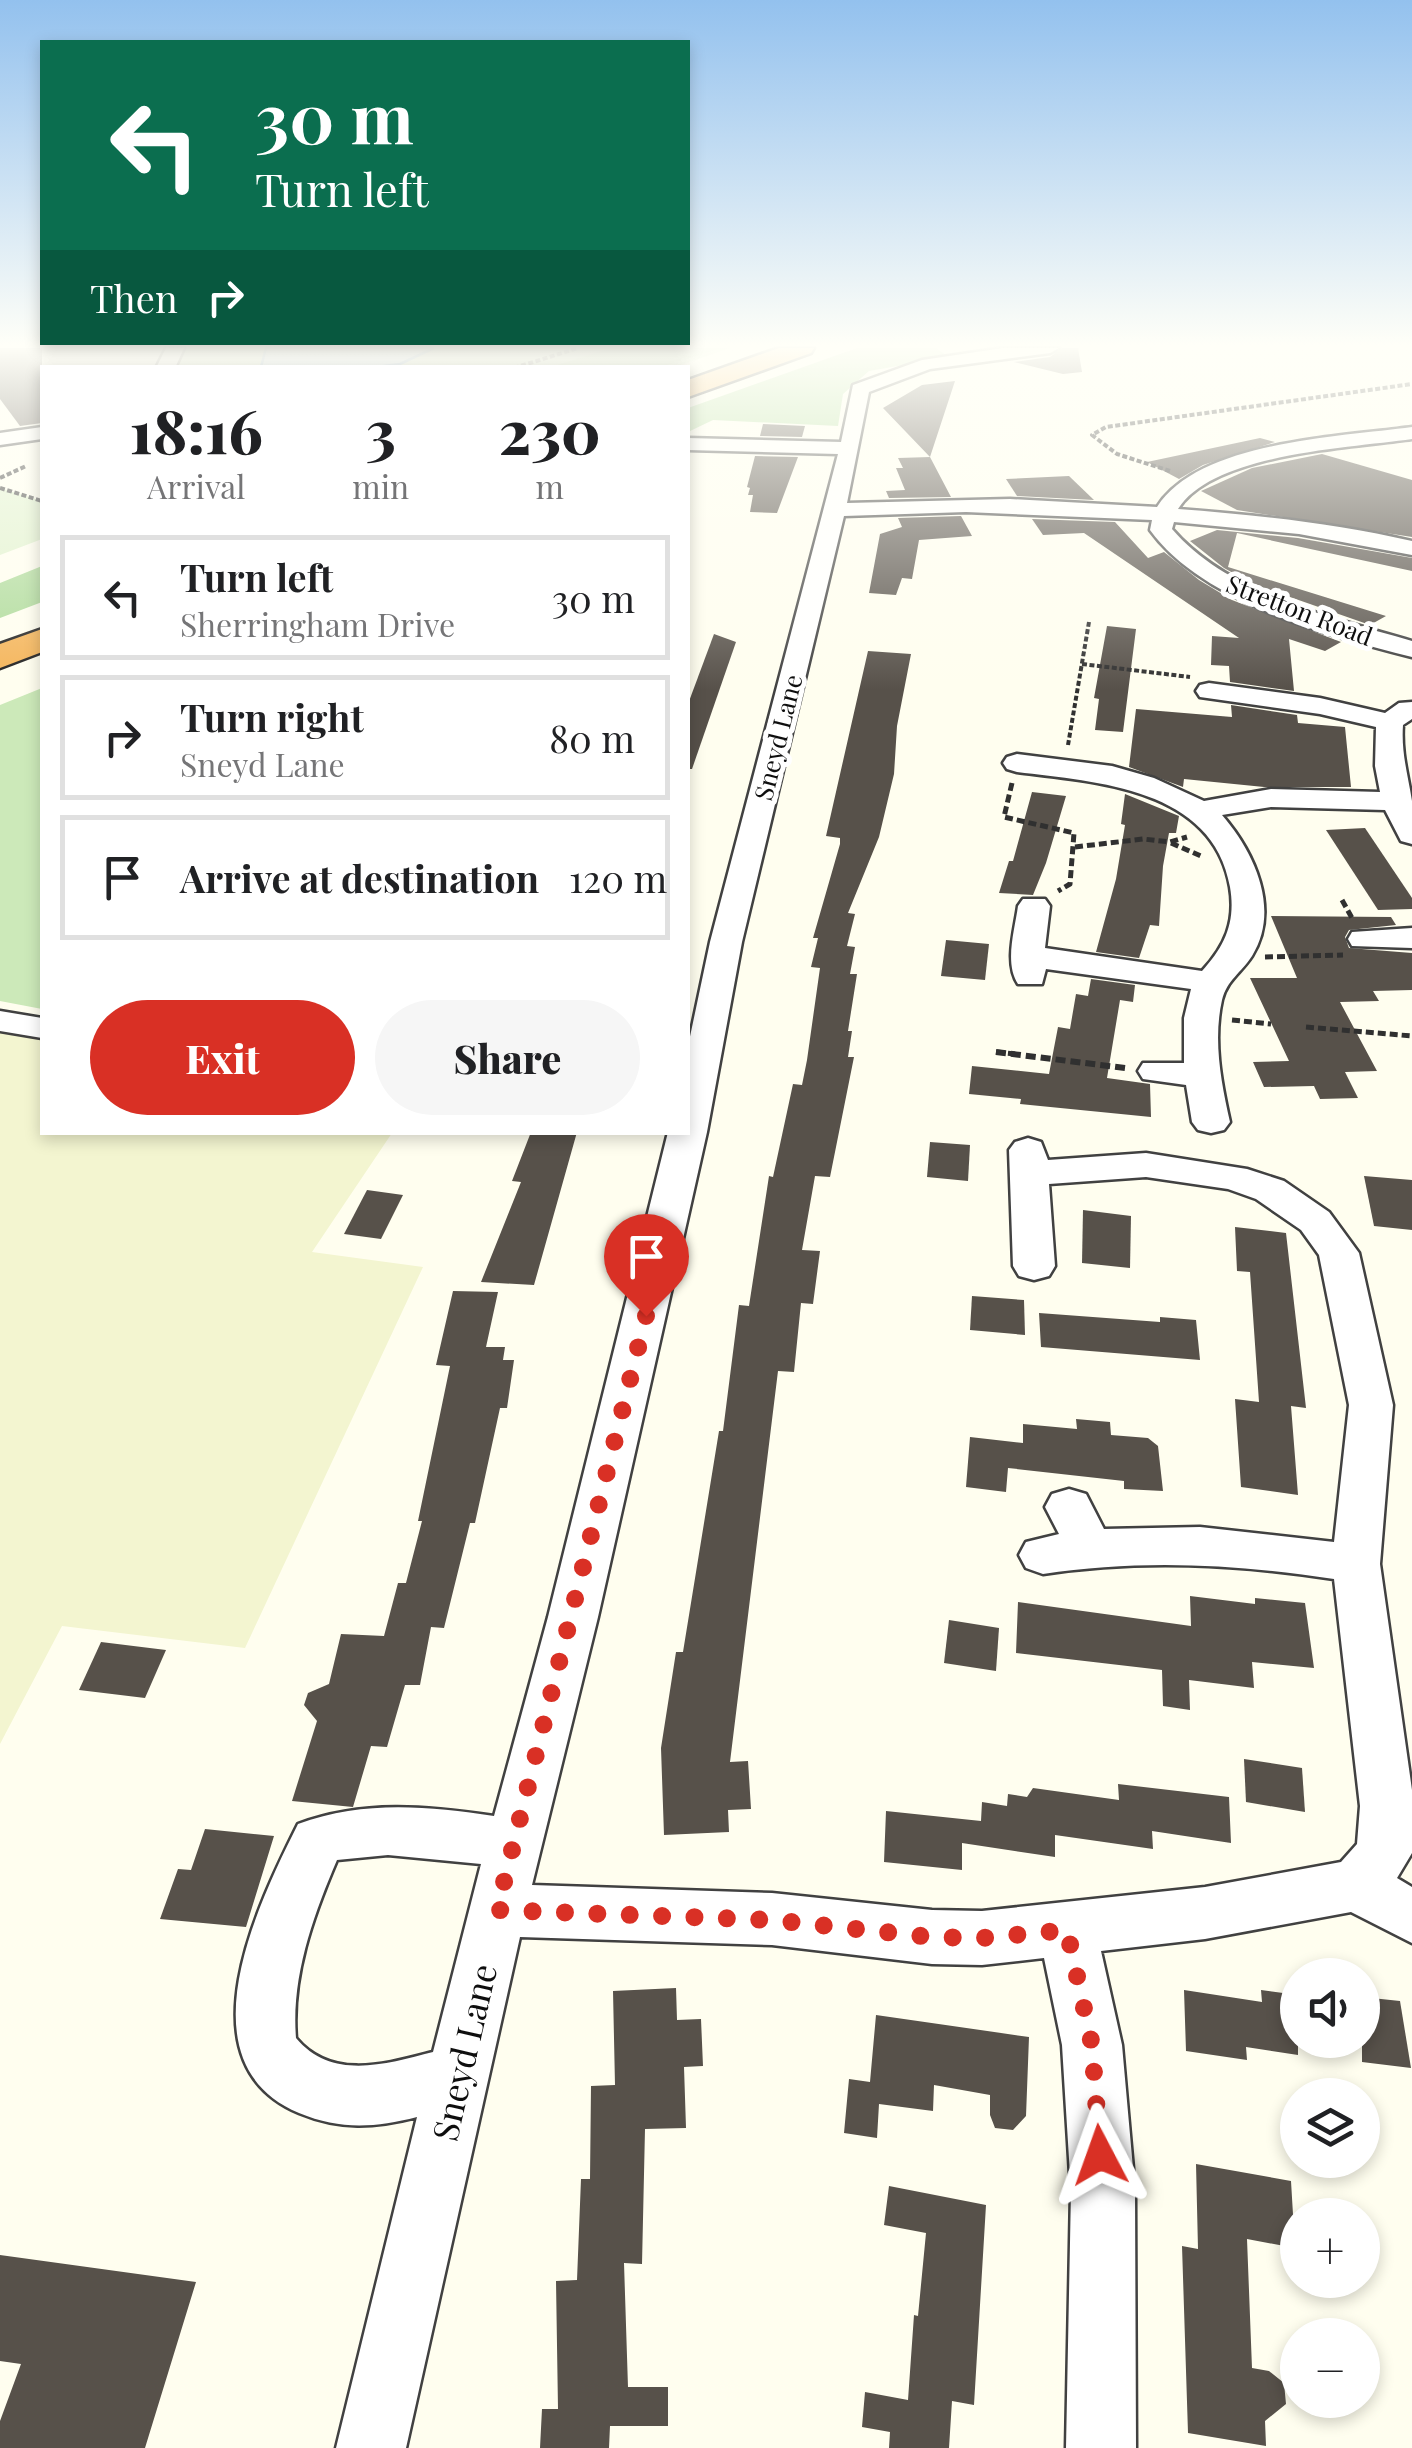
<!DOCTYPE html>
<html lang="en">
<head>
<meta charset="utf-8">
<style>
	body { margin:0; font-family:"Playfair Display",serif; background:#f6f6f6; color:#202124; height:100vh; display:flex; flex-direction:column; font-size:38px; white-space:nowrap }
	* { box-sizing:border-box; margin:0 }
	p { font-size:32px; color:#757577 }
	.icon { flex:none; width:55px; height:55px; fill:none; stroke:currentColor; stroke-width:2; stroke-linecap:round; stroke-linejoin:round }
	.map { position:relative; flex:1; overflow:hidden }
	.side { position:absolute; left:40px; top:365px; width:650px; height:770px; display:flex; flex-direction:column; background:#fff; border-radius:0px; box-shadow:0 5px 15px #0003 }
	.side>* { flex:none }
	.guide { position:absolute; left:40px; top:40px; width:650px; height:305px; border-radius:0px; box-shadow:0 5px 15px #0003; background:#0b6e4f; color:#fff; overflow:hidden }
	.controls { position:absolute; left:1280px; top:1958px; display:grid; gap:20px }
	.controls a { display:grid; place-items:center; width:100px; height:100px; border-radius:50%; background:#fff; box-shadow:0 5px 15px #0003; font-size:50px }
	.pin { position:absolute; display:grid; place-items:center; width:85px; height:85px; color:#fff; margin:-102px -42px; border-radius:50% 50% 50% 0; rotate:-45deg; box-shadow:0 0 10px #0007 }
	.pin .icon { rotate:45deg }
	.me { position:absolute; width:110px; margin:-55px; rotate:356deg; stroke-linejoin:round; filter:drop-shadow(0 0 8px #0008) }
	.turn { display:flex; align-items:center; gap:35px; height:210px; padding:0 50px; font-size:45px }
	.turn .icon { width:130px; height:130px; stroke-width:2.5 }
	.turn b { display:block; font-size:70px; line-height:85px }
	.then { display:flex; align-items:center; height:95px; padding:0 50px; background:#0003; gap:20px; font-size:38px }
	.eta { display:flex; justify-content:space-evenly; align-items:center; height:170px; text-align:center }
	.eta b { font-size:60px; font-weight:800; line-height:70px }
	.cta { display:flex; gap:20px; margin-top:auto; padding:20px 50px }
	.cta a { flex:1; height:115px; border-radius:60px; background:#d93025; color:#fff; font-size:40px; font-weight:800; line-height:115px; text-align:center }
	.cta a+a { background:#f6f6f6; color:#202124 }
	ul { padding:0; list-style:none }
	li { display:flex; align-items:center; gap:30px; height:125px; margin:0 20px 15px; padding:0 30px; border:5px solid #e0e0e0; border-radius:0px }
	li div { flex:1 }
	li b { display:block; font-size:38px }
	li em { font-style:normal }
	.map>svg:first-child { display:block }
	.farmland { fill:#f3f5d0 }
	.green { fill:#cce9b9 }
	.forest { fill:#adda98 }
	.pitch { fill:#dff1cb }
	.water { fill:#b4d5f6; stroke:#3b80cd; stroke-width:2.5 }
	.building { fill:#57514a }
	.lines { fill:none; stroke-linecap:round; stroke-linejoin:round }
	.minor-casing { stroke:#414141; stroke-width:5 }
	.highway-casing { stroke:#1f1f1f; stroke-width:5 }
	.path-far2 { stroke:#303030; stroke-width:4; stroke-dasharray:5 2.5; stroke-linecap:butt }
	.path-far1 { stroke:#303030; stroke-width:5; stroke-dasharray:8 4; stroke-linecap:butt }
	.path { stroke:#303030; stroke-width:6; stroke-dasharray:10 5; stroke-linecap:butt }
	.minor { fill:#fff; fill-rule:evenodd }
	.highway { fill:#f4b459; fill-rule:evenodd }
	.route { stroke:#d93025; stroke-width:18; stroke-dasharray:0 32.4 }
	.labels { text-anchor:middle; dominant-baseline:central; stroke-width:10; stroke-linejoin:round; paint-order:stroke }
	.far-street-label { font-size:25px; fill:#0e0e0e; stroke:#fff }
	.near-street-label { font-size:35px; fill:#0e0e0e; stroke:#fff }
</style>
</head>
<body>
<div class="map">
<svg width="1412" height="2448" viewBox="0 0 1412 2448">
	<rect width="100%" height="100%" fill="#fffeef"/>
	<path class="farmland" d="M 0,1032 L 42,1040 L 42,1132 L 392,1133 L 312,1252 L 423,1267 L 245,1648 L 62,1626 L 0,1744 Z"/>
	<g class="green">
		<path d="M 185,348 L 730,348 L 672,368 L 172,368 Z"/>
		<path d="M 42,688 L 42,1009 L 0,1001 L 0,705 Z"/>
	</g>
	<g class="forest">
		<path d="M 611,348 L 721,348 L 661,367 L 551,367 Z"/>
		<path d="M 857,348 L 936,348 L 949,357 L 869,371 L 843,394 L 838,426 L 713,420 L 688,432 L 688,408 Z"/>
		<path d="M 42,566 L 42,602 L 0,618 L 0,583 Z"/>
	</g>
	<path class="pitch" d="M 0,488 L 42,501 L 42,539 L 0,555 Z"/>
	<path class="water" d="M 266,348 L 434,348 L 400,364 L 376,367 L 261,367 Z"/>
	<g class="building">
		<path d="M 0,348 L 42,348 L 42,423 L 20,426 L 0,399 Z"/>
		<path d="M 1062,348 L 1078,348 L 1082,372 L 1063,374 L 1014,362 L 1050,357 Z"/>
		<path d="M 955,381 L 930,457 L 951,497 L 889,498 L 886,491 L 905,490 L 896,468 L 903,468 L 898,458 L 930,457 L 883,408 L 922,385 Z"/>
		<path d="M 763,424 L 805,426 L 802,437 L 760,436 Z"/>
		<path d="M 1260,438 L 1275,442 L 1203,465 L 1179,479 L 1147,462 Z"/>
		<path d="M 1322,454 L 1412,480 L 1412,537 L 1237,510 L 1201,491 L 1252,468 Z"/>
		<path d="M 755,456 L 798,457 L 777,513 L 750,512 L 753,495 L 748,495 L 750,488 L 747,487 Z"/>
		<path d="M 1069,476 L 1094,500 L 1017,496 L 1006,479 Z"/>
		<path d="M 961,516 L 972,536 L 919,540 L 912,579 L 902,578 L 896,595 L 869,593 L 880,534 L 902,527 L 898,518 Z"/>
		<path d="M 1032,519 L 1115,522 L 1148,558 L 1164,552 L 1199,580 L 1232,600 L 1341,642 L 1325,651 L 1289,639 L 1294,691 L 1230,682 L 1229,666 L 1211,665 L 1212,636 L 1239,638 L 1084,533 L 1043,535 Z"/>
		<path d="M 1217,530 L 1298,538 L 1412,558 L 1412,571 L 1237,533 L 1228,567 L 1386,616 L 1370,625 L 1253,584 L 1224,568 L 1190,541 Z"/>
		<path d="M 1107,626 L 1136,629 L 1123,732 L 1095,730 L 1099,699 L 1094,698 Z"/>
		<path d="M 714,634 L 736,642 L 692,769 L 688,769 L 688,704 Z"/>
		<path d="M 868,651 L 911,654 L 897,726 L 894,774 L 879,837 L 848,913 L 855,914 L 847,946 L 855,947 L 850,974 L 857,974 L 848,1031 L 852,1031 L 848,1057 L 854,1057 L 830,1177 L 815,1176 L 802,1250 L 820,1251 L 813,1304 L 801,1303 L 794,1372 L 778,1371 L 730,1762 L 748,1761 L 751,1809 L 728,1810 L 729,1832 L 664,1835 L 661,1748 L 676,1652 L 683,1652 L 719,1431 L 723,1431 L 739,1305 L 749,1306 L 769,1176 L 773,1177 L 793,1084 L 802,1085 L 807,1060 L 820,968 L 811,967 L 818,938 L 813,938 L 840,844 L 840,838 L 826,836 Z"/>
		<path d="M 1231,705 L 1297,715 L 1298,723 L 1345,727 L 1351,787 L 1264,787 L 1184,779 L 1183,787 L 1129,767 L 1136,709 L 1232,717 Z"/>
		<path d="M 1032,792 L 1066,796 L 1046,863 L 1033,895 L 999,893 L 1009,861 L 1013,861 Z"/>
		<path d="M 1125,794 L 1179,816 L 1176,833 L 1169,833 L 1163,866 L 1159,926 L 1150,925 L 1139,958 L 1096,952 L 1116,879 L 1125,825 L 1121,824 Z"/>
		<path d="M 1365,828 L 1412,898 L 1412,909 L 1378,910 L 1326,830 Z"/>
		<path d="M 1271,916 L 1391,917 L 1396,925 L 1349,930 L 1345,937 L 1349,948 L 1412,953 L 1412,990 L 1373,991 L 1379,1001 L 1340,1002 L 1377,1071 L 1345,1072 L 1358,1098 L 1320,1099 L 1314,1086 L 1264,1087 L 1253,1062 L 1289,1061 L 1250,978 L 1297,978 Z"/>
		<path d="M 946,940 L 989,944 L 985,980 L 941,976 Z"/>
		<path d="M 1091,979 L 1135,985 L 1133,1002 L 1120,1000 L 1107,1078 L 1150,1084 L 1151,1117 L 1020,1104 L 1021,1099 L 969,1094 L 972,1066 L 1049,1074 L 1058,1027 L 1070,1029 L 1076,994 L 1088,996 Z"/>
		<path d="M 531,1132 L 577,1132 L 534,1285 L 481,1282 L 521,1182 L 512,1181 Z"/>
		<path d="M 930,1142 L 970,1145 L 968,1181 L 927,1177 Z"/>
		<path d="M 1364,1176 L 1412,1180 L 1412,1230 L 1374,1226 Z"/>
		<path d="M 367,1190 L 403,1195 L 381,1239 L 344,1234 Z"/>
		<path d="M 1083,1210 L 1131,1216 L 1130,1268 L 1082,1263 Z"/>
		<path d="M 1235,1227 L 1286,1233 L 1306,1408 L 1291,1406 L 1298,1495 L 1241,1487 L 1235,1399 L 1259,1402 L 1250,1272 L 1237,1271 Z"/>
		<path d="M 453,1291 L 498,1292 L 486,1347 L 505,1347 L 503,1360 L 514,1360 L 507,1408 L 500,1408 L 475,1523 L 470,1523 L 444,1628 L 431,1627 L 420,1685 L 405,1685 L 387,1747 L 371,1746 L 353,1807 L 292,1801 L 317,1721 L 304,1705 L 308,1693 L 329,1684 L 341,1634 L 384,1636 L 398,1583 L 406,1583 L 422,1521 L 418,1521 L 450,1366 L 436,1365 Z"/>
		<path d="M 972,1296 L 1024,1300 L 1025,1335 L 970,1330 Z"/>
		<path d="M 1039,1313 L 1160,1322 L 1160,1317 L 1196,1320 L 1200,1360 L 1041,1347 Z"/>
		<path d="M 1076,1419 L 1110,1422 L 1111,1435 L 1148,1438 L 1158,1446 L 1163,1491 L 1124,1489 L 1124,1481 L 1008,1468 L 1006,1492 L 966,1487 L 970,1437 L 1023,1443 L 1023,1424 L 1077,1429 Z"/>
		<path d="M 1190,1596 L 1255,1604 L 1255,1598 L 1305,1603 L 1314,1668 L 1252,1662 L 1254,1688 L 1189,1680 L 1190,1710 L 1163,1706 L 1162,1670 L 1016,1653 L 1018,1602 L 1191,1626 Z"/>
		<path d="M 949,1620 L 999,1628 L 996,1671 L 944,1663 Z"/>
		<path d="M 101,1642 L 166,1650 L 145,1698 L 79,1690 Z"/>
		<path d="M 1244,1759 L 1302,1768 L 1305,1812 L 1246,1802 Z"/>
		<path d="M 1118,1784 L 1229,1797 L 1231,1843 L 1152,1831 L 1153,1849 L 1055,1835 L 1055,1857 L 962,1843 L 962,1870 L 884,1862 L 886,1811 L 981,1821 L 982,1802 L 1007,1806 L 1008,1794 L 1027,1797 L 1033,1788 L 1119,1800 Z"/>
		<path d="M 205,1829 L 274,1836 L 246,1927 L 160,1919 L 178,1869 L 191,1870 Z"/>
		<path d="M 676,1988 L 677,2020 L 701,2019 L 703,2066 L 684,2067 L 686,2128 L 645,2129 L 642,2264 L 624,2263 L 628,2387 L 668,2387 L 668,2426 L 610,2426 L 609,2448 L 540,2448 L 542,2409 L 558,2409 L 556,2281 L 577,2280 L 581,2179 L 590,2179 L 591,2086 L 615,2085 L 613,1991 Z"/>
		<path d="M 1184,1990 L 1262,2002 L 1261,1990 L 1298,1995 L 1298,2055 L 1246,2047 L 1247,2060 L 1186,2051 Z"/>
		<path d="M 1362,1997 L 1400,2001 L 1411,2068 L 1362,2062 Z"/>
		<path d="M 876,2015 L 1029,2037 L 1026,2116 L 1013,2130 L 995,2128 L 990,2115 L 990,2095 L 934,2085 L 933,2111 L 879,2104 L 877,2138 L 844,2133 L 849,2079 L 870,2082 Z"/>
		<path d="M 1196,2164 L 1291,2181 L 1295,2248 L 1247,2239 L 1252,2368 L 1269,2371 L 1284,2383 L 1286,2404 L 1265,2421 L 1266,2446 L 1188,2433 L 1182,2246 L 1198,2249 Z"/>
		<path d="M 889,2186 L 986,2205 L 974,2405 L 952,2401 L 949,2448 L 889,2448 L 890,2432 L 862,2427 L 865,2392 L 908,2400 L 914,2315 L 918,2316 L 926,2233 L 884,2225 Z"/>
		<path d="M 0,2255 L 196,2282 L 145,2448 L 0,2448 L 0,2421 L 21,2364 L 0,2361 Z"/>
	</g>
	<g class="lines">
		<g class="minor-casing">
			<g id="minor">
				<path d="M 166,348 L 184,348 L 175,368 L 156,368 Z"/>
				<path d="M 1003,348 L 1059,348 L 1050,353 L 930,369 L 869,392 L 847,503 L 1010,499 L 1157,507 C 1199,441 1340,437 1412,427 L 1412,439 C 1351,448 1213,453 1178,509 C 1257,515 1335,523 1412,541 L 1412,555 L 1299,534 L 1174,522 L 1172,529 C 1229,595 1331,617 1412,641 L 1412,657 C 1328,636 1202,602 1150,530 L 1152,520 L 966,512 L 844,516 L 742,942 L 707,1132 L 598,1617 L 532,1885 L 772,1893 L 932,1910 L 982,1911 L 1205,1887 L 1341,1862 L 1357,1844 L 1360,1806 L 1334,1579 C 1236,1564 1141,1559 1043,1574 L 1026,1568 L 1019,1555 L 1026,1542 L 1059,1534 L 1045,1507 L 1052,1494 L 1069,1489 L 1086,1494 L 1104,1529 L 1200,1527 L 1334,1542 L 1349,1405 L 1319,1255 L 1301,1230 L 1256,1199 L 1228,1189 L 1146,1177 L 1049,1184 L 1055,1266 L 1049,1276 L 1034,1280 L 1019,1276 L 1013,1266 L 1009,1150 L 1015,1142 L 1028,1138 L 1041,1142 L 1048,1160 L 1146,1153 L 1247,1169 L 1284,1181 L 1329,1212 L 1359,1253 L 1393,1405 L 1380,1564 L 1412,1790 L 1412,1853 L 1397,1878 L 1412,1887 L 1412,1943 L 1351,1912 L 1205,1939 L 1101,1951 L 1122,2045 L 1135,2191 L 1136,2448 L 1066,2448 L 1071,2191 L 1062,2045 L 1044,1958 L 982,1965 L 932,1964 L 772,1945 L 520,1937 L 406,2448 L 336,2448 L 417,2117 C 374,2128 340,2130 299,2113 C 180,2063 258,1904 298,1824 C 363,1800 427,1806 494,1816 L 548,1617 L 668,1132 L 688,1132 L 688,1046 L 710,942 L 838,454 L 688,450 L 688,438 L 841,442 L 853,385 L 922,360 ZM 388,1855 L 481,1864 L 433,2052 C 386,2064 332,2081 296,2038 C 291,1977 313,1916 337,1860 Z"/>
				<path d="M 42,427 L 42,439 L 0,445 L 0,433 Z"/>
				<path d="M 1209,683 L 1320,698 L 1385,713 L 1399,703 L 1412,702 L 1412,719 L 1403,725 C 1401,753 1408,775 1412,801 C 1412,815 1412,830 1412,844 L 1401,841 L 1385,810 L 1271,807 L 1222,815 C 1254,852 1281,909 1252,956 C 1241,973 1227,980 1222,1000 C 1213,1040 1221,1082 1230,1122 L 1224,1130 L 1211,1133 L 1198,1130 L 1192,1122 L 1186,1085 L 1143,1079 L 1138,1071 L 1143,1063 L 1184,1063 L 1184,1018 L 1191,989 L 1046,969 L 1042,984 L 1018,984 C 1004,963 1015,929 1018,906 L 1023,899 L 1045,899 L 1050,906 L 1045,948 L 1202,971 C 1225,946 1236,922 1230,887 C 1213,788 1097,782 1017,772 L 1007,769 L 1003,763 L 1007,757 L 1017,754 L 1112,766 L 1154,778 L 1204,801 L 1271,789 L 1380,792 L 1375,766 L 1376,727 L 1320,714 L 1200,697 L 1196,691 L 1200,685 Z"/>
				<path d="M 1412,928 L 1412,948 L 1352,946 L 1348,939 L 1352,932 Z"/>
				<path d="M 0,1011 L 42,1018 L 42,1038 L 0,1031 Z"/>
			</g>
		</g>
		<g class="highway-casing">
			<g id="highway">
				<path d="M 779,348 L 814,348 L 811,353 L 688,397 L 688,380 Z"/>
				<path d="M 42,629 L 42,652 L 0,668 L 0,644 Z"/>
			</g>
		</g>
		<g class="path-far2">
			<path d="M 514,368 L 578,348"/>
			<path d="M 1170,471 L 1117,454 L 1092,435 L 1106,427 L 1412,384"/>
			<path d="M 0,478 L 26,466"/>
			<path d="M 0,488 L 42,501"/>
			<path d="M 1082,664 L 1190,677"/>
			<path d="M 1068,745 L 1089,622"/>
		</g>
		<g class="path-far1">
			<path d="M 1012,783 L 1004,817 L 1074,833 L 1070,884 L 1058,891"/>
			<path d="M 1171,843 L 1201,856"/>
			<path d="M 1075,847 L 1143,839 L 1170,842 L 1187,837"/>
			<path d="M 1342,900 L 1352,918"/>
			<path d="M 1265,957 L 1343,955"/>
			<path d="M 1232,1020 L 1271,1024"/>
			<path d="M 1306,1027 L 1412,1036"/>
			<path d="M 996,1052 L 1015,1054"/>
		</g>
		<path class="path" d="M 996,1052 L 1125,1068"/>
		<use href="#minor" class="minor"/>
		<use href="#highway" class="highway"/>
	</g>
	<linearGradient id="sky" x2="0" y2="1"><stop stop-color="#93c1ee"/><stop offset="0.5" stop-color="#fffff8"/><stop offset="1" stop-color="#fffff8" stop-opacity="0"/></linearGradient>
	<rect width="1412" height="690" fill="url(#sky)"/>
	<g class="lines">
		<path class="route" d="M 646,1316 L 497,1910 L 772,1920 L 932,1937 L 982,1938 L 1067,1930 L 1092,2045 L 1100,2155"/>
	</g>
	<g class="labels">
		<g class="far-street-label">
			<text transform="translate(1300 609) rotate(21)">Stretton Road</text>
			<text transform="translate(777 737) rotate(-76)">Sneyd Lane</text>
		</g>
		<g class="near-street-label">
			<text transform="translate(463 2052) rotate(-77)">Sneyd Lane</text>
		</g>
	</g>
</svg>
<div class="controls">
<a><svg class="icon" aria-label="sound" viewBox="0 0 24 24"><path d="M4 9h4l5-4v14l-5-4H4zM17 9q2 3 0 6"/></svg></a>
<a><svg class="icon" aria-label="layers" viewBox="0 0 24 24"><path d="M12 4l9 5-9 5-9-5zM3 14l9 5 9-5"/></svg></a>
<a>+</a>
<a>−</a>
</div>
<div class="pin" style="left:646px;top:1316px;background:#d93025"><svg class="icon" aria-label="arrive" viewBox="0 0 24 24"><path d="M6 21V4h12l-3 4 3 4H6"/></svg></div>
<svg class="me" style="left:1100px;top:2155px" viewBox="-20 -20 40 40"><path d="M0-17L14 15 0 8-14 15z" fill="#d93025" stroke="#fff" stroke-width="4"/></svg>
<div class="guide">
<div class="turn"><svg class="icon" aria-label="left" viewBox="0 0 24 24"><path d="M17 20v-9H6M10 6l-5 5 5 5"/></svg><div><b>30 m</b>Turn left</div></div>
<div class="then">Then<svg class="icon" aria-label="right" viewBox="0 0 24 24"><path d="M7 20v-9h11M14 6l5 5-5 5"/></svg></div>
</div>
<section class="side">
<div class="eta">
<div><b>18:16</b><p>Arrival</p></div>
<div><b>3</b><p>min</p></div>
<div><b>230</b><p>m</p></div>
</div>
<ul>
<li><svg class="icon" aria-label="left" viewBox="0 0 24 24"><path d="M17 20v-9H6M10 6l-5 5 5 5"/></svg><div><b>Turn left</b><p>Sherringham Drive</p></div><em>30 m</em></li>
<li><svg class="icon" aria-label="right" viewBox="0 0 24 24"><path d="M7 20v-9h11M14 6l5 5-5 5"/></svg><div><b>Turn right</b><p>Sneyd Lane</p></div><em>80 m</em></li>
<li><svg class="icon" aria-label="arrive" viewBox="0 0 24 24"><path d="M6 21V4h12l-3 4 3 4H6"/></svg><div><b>Arrive at destination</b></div><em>120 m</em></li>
</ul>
<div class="cta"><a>Exit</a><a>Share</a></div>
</section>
</div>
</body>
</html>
